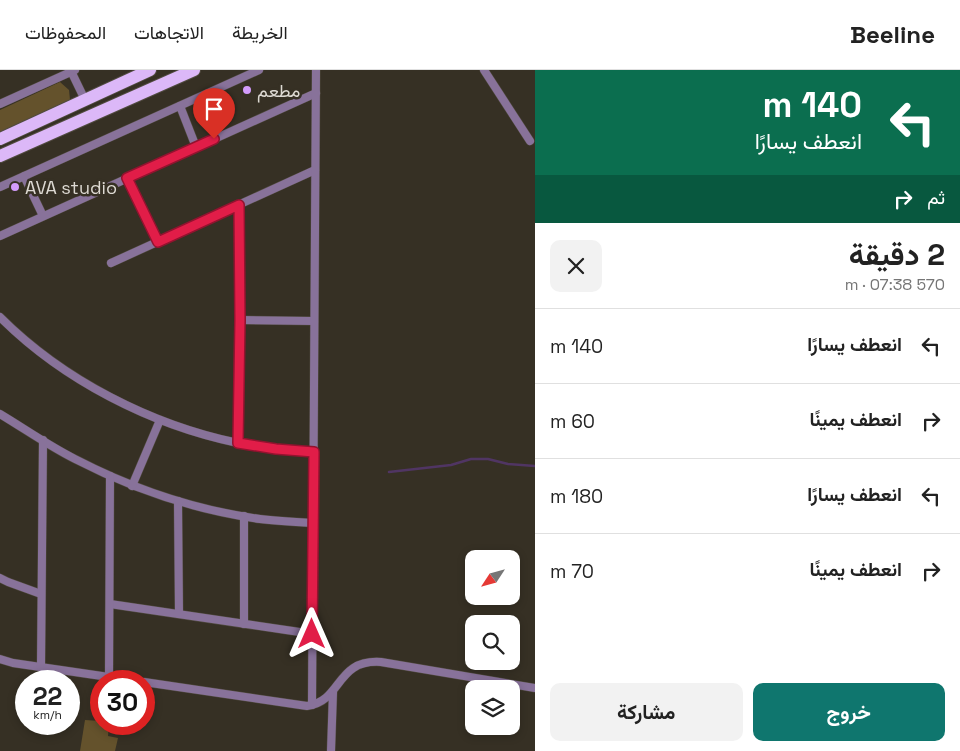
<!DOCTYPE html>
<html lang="ar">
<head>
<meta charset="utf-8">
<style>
	body { margin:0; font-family:"Space Grotesk",Vazirmatn,sans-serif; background:#f2f2f2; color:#222; direction:rtl; height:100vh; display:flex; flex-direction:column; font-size:19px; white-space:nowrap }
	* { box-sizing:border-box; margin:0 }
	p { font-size:16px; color:#767676 }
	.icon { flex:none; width:28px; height:28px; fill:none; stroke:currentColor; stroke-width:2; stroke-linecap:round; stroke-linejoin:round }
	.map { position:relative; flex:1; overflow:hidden; direction:ltr }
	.details { display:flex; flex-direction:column; background:#fff; width:425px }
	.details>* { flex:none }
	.top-card { background:#0b6e4f; color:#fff; overflow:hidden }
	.needle { width:32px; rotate:234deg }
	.controls { position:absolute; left:465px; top:480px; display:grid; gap:10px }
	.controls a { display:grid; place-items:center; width:55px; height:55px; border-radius:10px; background:#fff; box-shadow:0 2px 8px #0003; font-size:25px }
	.speed { position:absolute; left:15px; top:600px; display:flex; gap:10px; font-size:25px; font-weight:700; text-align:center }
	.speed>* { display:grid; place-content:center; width:65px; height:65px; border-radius:50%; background:#fff; box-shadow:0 2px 8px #0003; line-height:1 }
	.speed small { font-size:12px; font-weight:400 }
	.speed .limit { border:8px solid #d22; background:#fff; color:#111 }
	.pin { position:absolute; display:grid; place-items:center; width:42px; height:42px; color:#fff; margin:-51px -21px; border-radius:50% 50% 50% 0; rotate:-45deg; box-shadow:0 0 5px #0007 }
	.pin .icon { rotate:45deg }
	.me { position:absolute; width:55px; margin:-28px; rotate:0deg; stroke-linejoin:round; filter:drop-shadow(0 0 4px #0008) }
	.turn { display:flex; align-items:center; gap:18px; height:105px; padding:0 15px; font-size:22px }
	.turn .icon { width:65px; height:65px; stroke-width:2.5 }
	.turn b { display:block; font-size:35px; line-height:42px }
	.then { display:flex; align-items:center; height:48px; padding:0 15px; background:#0003; gap:10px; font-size:19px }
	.round { display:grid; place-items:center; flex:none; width:52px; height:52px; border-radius:10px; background:#f2f2f2 }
	.summary { display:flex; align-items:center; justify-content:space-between; height:85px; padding:0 15px }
	h1 { font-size:30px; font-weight:700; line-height:38px }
	.button { display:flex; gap:10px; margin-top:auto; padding:10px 15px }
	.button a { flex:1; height:58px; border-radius:10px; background:#0f766e; color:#fff; font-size:20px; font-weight:700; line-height:58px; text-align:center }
	.button a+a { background:#f2f2f2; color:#222 }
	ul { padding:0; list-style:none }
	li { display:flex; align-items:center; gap:15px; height:75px; padding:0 15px; border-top:1px solid #e0e0e0 }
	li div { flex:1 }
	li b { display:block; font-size:19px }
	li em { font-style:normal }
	header { display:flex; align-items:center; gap:30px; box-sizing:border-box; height:70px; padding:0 25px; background:#fff; border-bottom:1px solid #e0e0e0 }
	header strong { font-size:24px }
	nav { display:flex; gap:28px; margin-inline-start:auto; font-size:18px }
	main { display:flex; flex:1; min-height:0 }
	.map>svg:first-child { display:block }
	.green { fill:#64522c }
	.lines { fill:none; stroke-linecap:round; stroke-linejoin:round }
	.stream { stroke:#503563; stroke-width:2.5 }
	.minor-casing { stroke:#514b40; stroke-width:9 }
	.primary-casing { stroke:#514b40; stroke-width:14 }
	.minor { stroke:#88729a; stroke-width:8 }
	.primary { stroke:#dcb8f8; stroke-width:12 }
	.route-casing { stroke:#92132f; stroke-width:12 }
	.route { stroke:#e11d48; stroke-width:9 }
	.poi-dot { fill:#d39cfc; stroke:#363024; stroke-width:2 }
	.labels { text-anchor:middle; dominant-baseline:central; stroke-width:5; stroke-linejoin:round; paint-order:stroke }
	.poi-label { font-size:18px; fill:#ddd9d2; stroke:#363024; text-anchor:start }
</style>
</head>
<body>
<header>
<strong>Beeline</strong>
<nav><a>الخريطة</a><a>الاتجاهات</a><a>المحفوظات</a></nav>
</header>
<main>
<section class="details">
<div class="top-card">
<div class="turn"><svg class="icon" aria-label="left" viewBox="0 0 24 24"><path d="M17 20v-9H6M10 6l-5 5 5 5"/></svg><div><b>140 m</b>انعطف يسارًا</div></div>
<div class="then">ثم<svg class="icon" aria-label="right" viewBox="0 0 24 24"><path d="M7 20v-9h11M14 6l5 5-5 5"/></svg></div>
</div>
<div class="summary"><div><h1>2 دقيقة</h1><p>570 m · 07:38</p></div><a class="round"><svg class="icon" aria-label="close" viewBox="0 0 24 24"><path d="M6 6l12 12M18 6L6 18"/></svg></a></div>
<ul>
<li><svg class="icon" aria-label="left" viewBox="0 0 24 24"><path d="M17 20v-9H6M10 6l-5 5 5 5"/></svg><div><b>انعطف يسارًا</b></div><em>140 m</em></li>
<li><svg class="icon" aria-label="right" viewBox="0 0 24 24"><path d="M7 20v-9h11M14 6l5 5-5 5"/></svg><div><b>انعطف يمينًا</b></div><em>60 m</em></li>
<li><svg class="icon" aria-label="left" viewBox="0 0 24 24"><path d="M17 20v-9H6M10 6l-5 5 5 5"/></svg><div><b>انعطف يسارًا</b></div><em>180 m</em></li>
<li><svg class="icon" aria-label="right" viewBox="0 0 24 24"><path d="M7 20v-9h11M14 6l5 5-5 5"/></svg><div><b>انعطف يمينًا</b></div><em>70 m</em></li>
</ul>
<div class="button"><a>خروج</a><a>مشاركة</a></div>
</section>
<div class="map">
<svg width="535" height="681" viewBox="0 0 535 681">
	<rect width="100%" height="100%" fill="#363024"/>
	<g class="green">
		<path d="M 60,12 L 69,20 L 70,30 L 0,62 L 0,40 Z"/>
		<path d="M 85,650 L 101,651 L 101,654 L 109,654 L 108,666 L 118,668 L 115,681 L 80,681 Z"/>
	</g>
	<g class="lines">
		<path class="stream" d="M 389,402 L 451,395 L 471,389 L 488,389 L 508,394 L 535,396"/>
		<g class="minor-casing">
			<g id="minor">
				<path d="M 484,0 L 530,71"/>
				<path d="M 71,1 L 85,30"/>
				<path d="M 0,34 L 75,0"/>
				<path d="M 180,36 L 196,77"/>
				<path d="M 24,106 L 43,146"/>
				<path d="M 127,108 L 157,172"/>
				<path d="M 0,117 L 259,0"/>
				<path d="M 0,166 L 316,23"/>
				<path d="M 111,193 L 315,100"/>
				<path d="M 0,247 C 63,310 151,355 238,373 C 263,378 288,380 313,382"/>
				<path d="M 239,250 L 314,251"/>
				<path d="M 0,344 C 25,359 49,376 75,389 C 133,419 195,440 260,449 C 277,451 295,452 313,453"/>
				<path d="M 238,373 L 239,135"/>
				<path d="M 132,416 L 160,350"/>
				<path d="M 178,431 L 179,544"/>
				<path d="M 0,508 L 8,512 L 41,524"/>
				<path d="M 110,534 L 313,564"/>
				<path d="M 244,554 L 244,446"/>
				<path d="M 0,589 L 13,593 L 136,611"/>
				<path d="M 41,597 L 43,370"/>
				<path d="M 109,607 L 110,406"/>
				<path d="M 144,612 L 307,636 C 343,631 335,589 381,592 L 535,618"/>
				<path d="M 312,635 L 316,0"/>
				<path d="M 331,681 L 333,622"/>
			</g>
		</g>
		<g class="primary-casing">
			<g id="primary">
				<path d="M 0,69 L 150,0"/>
				<path d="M 0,86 L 194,0"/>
			</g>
		</g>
		<use href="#minor" class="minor"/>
		<use href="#primary" class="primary"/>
	</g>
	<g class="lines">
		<g class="route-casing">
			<path id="route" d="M 214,69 L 127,108 L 158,172 L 239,135 L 240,250 L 238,373 L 276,379 L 314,382 L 312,564"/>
		</g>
		<use href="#route" class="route"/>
	</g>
	<g class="poi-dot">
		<circle cx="247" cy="20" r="5"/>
		<circle cx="15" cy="117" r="5"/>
	</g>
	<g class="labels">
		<g class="poi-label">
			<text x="257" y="20">مطعم</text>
			<text x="25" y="117">AVA studio</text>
		</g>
	</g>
</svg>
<div class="controls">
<a><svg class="needle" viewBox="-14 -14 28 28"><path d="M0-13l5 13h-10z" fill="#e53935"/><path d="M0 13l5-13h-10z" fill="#767676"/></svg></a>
<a><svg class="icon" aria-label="search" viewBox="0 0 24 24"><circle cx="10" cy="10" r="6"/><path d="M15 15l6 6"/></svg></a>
<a><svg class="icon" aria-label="layers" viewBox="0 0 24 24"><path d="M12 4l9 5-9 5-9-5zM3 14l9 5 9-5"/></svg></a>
</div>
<div class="speed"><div>22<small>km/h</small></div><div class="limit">30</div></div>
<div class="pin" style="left:214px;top:69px;background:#d93025"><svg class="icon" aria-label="arrive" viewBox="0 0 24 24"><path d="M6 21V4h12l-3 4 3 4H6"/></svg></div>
<svg class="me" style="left:312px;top:564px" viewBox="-20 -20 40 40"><path d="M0-17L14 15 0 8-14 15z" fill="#e11d48" stroke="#fff" stroke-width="4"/></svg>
</div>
</main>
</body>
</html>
